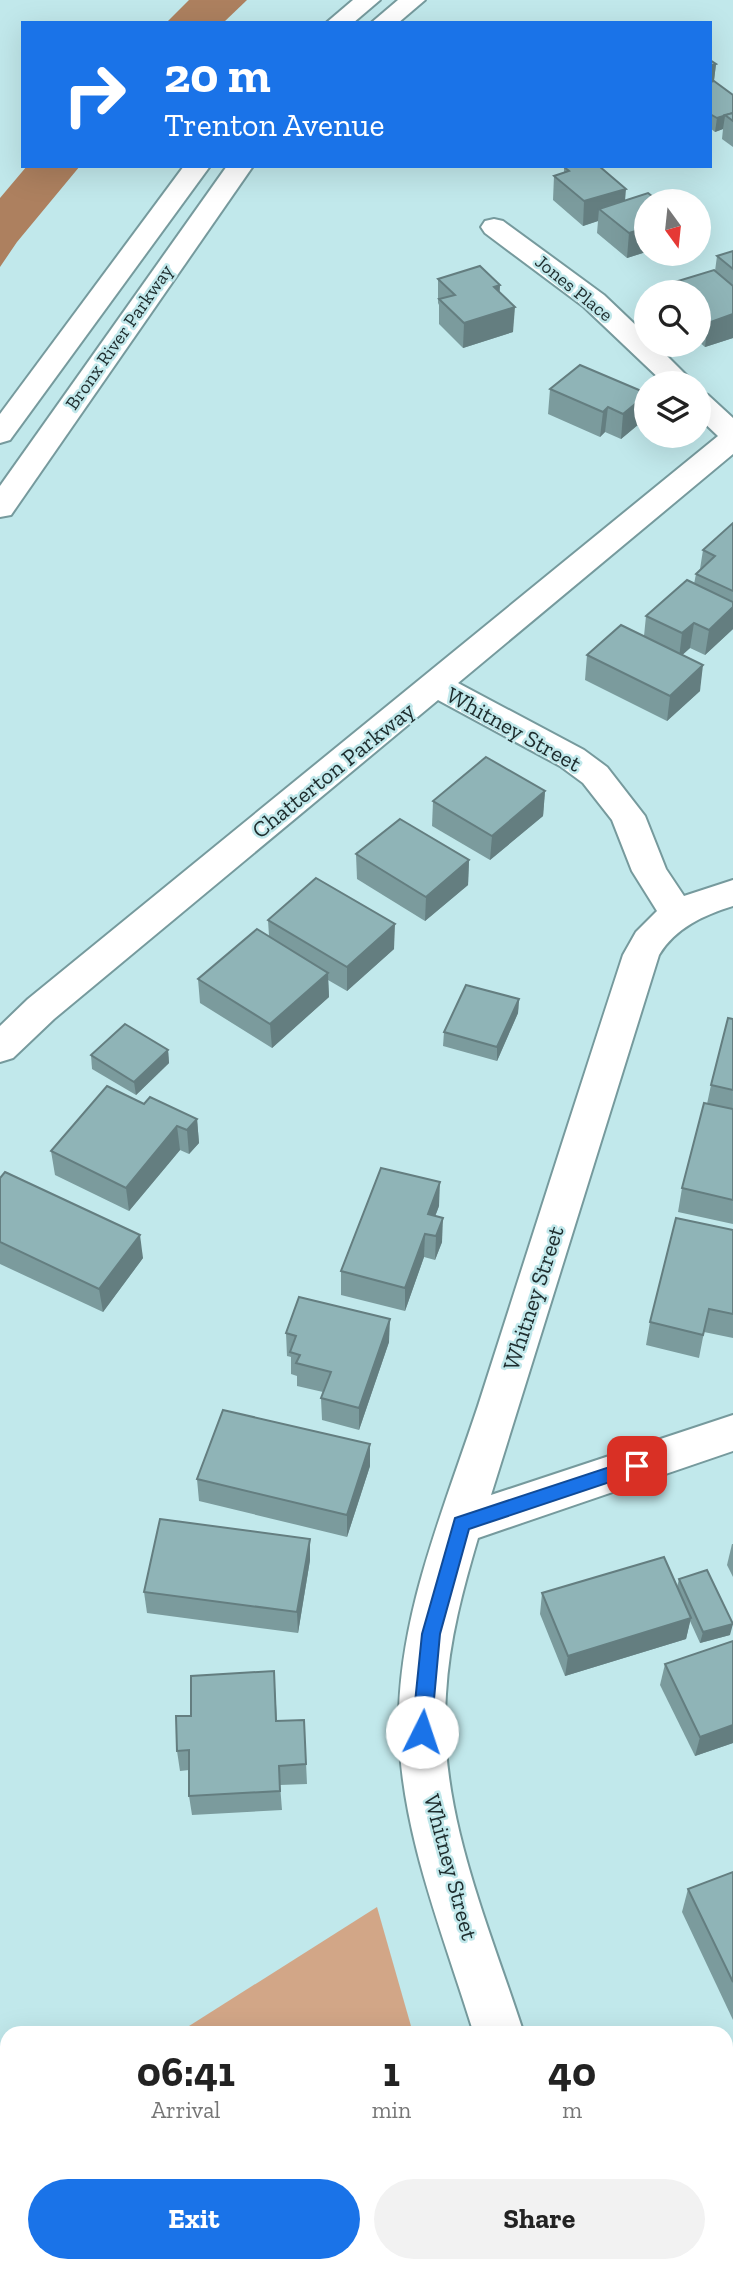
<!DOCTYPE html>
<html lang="en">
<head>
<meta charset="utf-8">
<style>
	body { margin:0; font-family:"Zilla Slab",serif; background:#f2f2f2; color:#222; height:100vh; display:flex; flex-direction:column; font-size:26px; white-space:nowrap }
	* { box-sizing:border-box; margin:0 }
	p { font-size:23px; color:#767676 }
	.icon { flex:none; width:38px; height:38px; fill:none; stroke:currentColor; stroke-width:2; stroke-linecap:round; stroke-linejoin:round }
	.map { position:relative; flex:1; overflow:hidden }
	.side { position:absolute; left:0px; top:2026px; width:733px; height:247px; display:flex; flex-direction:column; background:#fff; border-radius:21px 21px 0 0; box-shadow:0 7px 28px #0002 }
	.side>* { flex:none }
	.hud { position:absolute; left:21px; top:21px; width:691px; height:147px; border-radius:0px; box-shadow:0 7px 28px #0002; background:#1a73e8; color:#fff; overflow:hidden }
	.needle { width:46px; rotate:165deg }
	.buttons { position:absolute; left:634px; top:189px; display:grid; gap:14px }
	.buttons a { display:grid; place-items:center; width:77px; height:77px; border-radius:50%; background:#fff; box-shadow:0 7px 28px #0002; font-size:35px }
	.pin { position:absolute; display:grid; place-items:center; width:60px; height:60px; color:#fff; margin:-30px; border-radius:14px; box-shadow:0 4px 10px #0006 }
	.me { position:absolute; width:77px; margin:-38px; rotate:4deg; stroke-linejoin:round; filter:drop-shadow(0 0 5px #0008) }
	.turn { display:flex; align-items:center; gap:24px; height:147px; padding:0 28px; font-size:32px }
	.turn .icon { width:91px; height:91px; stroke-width:2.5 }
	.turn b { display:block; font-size:49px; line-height:60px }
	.eta { display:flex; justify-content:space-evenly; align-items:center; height:119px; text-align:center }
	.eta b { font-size:42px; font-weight:700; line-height:49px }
	.primary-button { display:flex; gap:14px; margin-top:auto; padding:14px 28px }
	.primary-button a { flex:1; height:80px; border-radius:42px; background:#1a73e8; color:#fff; font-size:28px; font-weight:700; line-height:80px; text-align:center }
	.primary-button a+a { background:#f2f2f2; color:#222 }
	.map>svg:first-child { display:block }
	.green { fill:#d2a687 }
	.water { fill:#ad805f }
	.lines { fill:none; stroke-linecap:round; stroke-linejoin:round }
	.minor-casing { stroke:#769a9d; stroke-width:4 }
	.trunk-casing { stroke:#769a9d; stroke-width:4 }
	.minor { fill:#fff; fill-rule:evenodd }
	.trunk { fill:#fff; fill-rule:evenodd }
	.wall { fill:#7b9b9d }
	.shaded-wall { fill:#647e80 }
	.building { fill:#8fb4b7; stroke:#647e80; stroke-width:2 }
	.route { fill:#1a73e8; stroke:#114b97; stroke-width:2 }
	.labels { text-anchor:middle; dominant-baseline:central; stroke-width:5; stroke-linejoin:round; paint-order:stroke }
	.far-street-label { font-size:19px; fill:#1d2c2d; stroke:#c1e8eb }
	.street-label { font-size:23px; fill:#1d2c2d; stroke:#c1e8eb }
</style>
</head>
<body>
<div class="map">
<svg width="733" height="2272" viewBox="0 0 733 2272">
	<rect width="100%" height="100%" fill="#c1e8eb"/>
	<g class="green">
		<path d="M 377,1907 L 413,2033 L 178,2033 Z"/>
		<path d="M 7,2142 L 7,2266 L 481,2266 L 482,2272 L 0,2272 L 0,2146 Z"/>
	</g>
	<g class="water">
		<path d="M 189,0 L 247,0 L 223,23 L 166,23 Z"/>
		<path d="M 27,166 L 80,166 L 17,242 L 0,267 L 0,198 Z"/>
	</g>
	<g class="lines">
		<g class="minor-casing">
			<g id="minor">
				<path d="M 494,219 L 503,221 L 604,295 L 646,335 L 646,345 L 656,345 L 694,383 L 664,383 L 584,307 L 485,233 L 481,227 L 485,221 Z"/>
				<path d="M 698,392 L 708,395 L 733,418 L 733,454 L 458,683 L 584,750 L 607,767 L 645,816 L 666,869 L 684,896 L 733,880 L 733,906 C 704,915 675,928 659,955 L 491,1495 L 733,1415 L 733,1451 L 478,1538 C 463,1589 449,1640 446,1694 C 437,1810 489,1925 524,2034 L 474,2034 C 444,1936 402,1836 399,1733 C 396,1620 443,1512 478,1406 C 526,1256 574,1105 623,955 L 636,932 L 657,911 L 632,871 L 612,820 L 583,783 L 560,766 L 438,700 L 54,1019 L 13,1058 L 0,1062 L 0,1026 L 28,999 L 718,436 L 698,417 Z"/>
				<path d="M 543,2266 L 597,2266 L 599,2272 L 545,2272 Z"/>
			</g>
		</g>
		<g class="trunk-casing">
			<g id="trunk">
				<path d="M 353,0 L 380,0 L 353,23 L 326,23 Z"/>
				<path d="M 398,0 L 425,0 L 398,23 L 371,23 Z"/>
				<path d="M 184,166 L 210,166 L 10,440 L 0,443 L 0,414 Z"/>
				<path d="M 227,166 L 253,166 L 11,515 L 0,517 L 0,486 Z"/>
			</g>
		</g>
		<use href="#minor" class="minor"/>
		<use href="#trunk" class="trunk"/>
	</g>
	<g class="wall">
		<path d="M 710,60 L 716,64 L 714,81 L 733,95 L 733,147 L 722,139 L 723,129 L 715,132 L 710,128 Z"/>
		<path d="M 564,167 L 625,200 L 646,201 L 646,252 L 627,258 L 597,233 L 598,221 L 583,226 L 553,200 L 554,176 L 564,173 Z"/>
		<path d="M 733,251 L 733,338 L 705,347 L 698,341 L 698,292 L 664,292 L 665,285 L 715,271 L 717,256 Z"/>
		<path d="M 438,279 L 500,293 L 513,332 L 463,348 L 439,324 L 439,305 L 438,303 Z"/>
		<path d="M 550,389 L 645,419 L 621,439 L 605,432 L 600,437 L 548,414 Z"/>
		<path d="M 733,523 L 733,629 L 705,655 L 690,648 L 682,655 L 700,691 L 667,721 L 585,680 L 587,655 L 644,636 L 646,616 L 694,584 L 696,574 L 700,569 L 703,550 Z"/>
		<path d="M 545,791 L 543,816 L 490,860 L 432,826 L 433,801 Z"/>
		<path d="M 356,854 L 469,860 L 468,885 L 425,921 L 357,879 Z"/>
		<path d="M 268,920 L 394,949 L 347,991 L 328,980 L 329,997 L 272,1048 L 200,1003 L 198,979 L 269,936 Z"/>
		<path d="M 519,999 L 518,1013 L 497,1061 L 443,1046 L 444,1032 Z"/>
		<path d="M 733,1019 L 733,1224 L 678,1212 L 682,1188 L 707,1104 L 711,1085 Z"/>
		<path d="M 168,1050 L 169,1063 L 136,1095 L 92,1069 L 91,1055 Z"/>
		<path d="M 144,1104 L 197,1119 L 199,1143 L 189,1154 L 180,1150 L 129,1211 L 55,1175 L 51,1151 Z"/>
		<path d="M 0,1178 L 143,1258 L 103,1312 L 0,1264 Z"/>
		<path d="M 439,1206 L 435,1216 L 442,1242 L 435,1260 L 424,1257 L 405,1311 L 341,1295 L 341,1271 Z"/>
		<path d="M 733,1230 L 733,1338 L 704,1332 L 699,1358 L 646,1345 L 650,1322 Z"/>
		<path d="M 286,1333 L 389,1342 L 359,1430 L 322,1420 L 321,1398 L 323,1392 L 297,1386 L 297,1376 L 291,1374 L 291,1357 L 287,1356 Z"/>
		<path d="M 370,1444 L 370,1466 L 347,1537 L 199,1501 L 197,1479 Z"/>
		<path d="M 732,1544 L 733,1544 L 733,1577 L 727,1565 Z"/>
		<path d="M 310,1560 L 298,1633 L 147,1613 L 144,1592 Z"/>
		<path d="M 679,1579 L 730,1635 L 700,1643 L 690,1621 L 686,1639 L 565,1676 L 540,1614 L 542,1593 L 677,1587 Z"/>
		<path d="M 733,1641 L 733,1743 L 695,1756 L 660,1685 L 665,1664 Z"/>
		<path d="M 274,1671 L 277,1721 L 304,1720 L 307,1784 L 280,1785 L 282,1810 L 192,1815 L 189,1796 L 189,1770 L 180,1771 L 177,1751 L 191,1716 Z"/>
		<path d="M 733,1872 L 733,2020 L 682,1912 L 688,1889 Z"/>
	</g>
	<g class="shaded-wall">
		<path d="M 716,64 L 713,88 L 710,89 L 710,66 Z"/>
		<path d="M 725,116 L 723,129 L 715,132 L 717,118 Z"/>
		<path d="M 626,189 L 624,213 L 599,209 L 598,221 L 583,226 L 584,201 Z"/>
		<path d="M 646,228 L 646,252 L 627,258 L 629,233 Z"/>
		<path d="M 500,285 L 499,310 L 494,287 Z"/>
		<path d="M 515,307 L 513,332 L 463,348 L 464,323 Z"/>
		<path d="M 733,314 L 733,338 L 705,347 L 708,323 Z"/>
		<path d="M 646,395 L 645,419 L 621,439 L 623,414 Z"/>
		<path d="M 608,407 L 605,432 L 600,437 L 603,412 Z"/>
		<path d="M 733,607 L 733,629 L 705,655 L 709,630 Z"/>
		<path d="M 694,623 L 690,648 L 679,658 L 682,633 Z"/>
		<path d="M 703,665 L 700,691 L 667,721 L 670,696 Z"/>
		<path d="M 545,791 L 543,816 L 490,860 L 492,836 Z"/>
		<path d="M 469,860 L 468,885 L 425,921 L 426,897 Z"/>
		<path d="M 395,924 L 394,949 L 347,991 L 347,967 Z"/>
		<path d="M 328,973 L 329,997 L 272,1048 L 270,1024 Z"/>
		<path d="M 519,999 L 518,1013 L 497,1061 L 497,1047 Z"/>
		<path d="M 168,1050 L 169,1063 L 136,1095 L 134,1082 Z"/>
		<path d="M 197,1119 L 199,1143 L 189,1154 L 187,1130 Z"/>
		<path d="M 177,1126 L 180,1150 L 129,1211 L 126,1188 Z"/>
		<path d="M 440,1182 L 439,1206 L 428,1235 L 428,1214 Z"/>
		<path d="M 443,1218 L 442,1242 L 435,1260 L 436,1236 Z"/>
		<path d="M 425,1234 L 424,1257 L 405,1311 L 405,1288 Z"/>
		<path d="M 140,1235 L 143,1258 L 103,1312 L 99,1289 Z"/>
		<path d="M 390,1319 L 389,1342 L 359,1430 L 359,1408 Z"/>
		<path d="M 370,1444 L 370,1466 L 347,1537 L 347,1515 Z"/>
		<path d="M 310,1539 L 310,1560 L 298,1633 L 297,1612 Z"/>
		<path d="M 691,1618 L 686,1639 L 565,1676 L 568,1656 Z"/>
		<path d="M 733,1624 L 730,1635 L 700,1643 L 703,1632 Z"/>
		<path d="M 733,1725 L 733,1743 L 695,1756 L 700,1737 Z"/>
	</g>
	<g class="building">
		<path d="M 710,60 L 716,64 L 710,66 Z"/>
		<path d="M 714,81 L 733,95 L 733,113 L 717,118 L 710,114 L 710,82 Z"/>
		<path d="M 733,113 L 733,121 L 725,115 Z"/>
		<path d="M 568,166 L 599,166 L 626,189 L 584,201 L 554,176 L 569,171 L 564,167 Z"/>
		<path d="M 648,193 L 658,201 L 646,201 L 646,228 L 629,233 L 599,209 Z"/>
		<path d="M 733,251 L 733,269 L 717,256 Z"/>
		<path d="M 480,266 L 500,285 L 494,287 L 515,307 L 464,323 L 439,299 L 455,295 L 438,279 Z"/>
		<path d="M 714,270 L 733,286 L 733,314 L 708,323 L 698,314 L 698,292 L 673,292 L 665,285 Z"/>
		<path d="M 580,365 L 646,393 L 646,395 L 623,414 L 608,407 L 603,412 L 550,389 Z"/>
		<path d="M 733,523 L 733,591 L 696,574 L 715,556 L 703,550 Z"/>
		<path d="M 687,580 L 733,602 L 733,607 L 709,630 L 694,623 L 682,633 L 646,616 Z"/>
		<path d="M 621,625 L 703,665 L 670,696 L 587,655 Z"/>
		<path d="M 486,757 L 545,791 L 492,836 L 433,801 Z"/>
		<path d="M 400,819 L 469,860 L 426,897 L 356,854 Z"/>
		<path d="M 316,878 L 395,924 L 347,967 L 268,920 Z"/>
		<path d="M 257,929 L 328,973 L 270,1024 L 198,979 Z"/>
		<path d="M 466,985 L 519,999 L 497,1047 L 444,1032 Z"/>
		<path d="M 728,1018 L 733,1019 L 733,1090 L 711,1085 Z"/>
		<path d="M 125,1024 L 168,1050 L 134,1082 L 91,1055 Z"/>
		<path d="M 107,1086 L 144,1104 L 150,1097 L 197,1119 L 187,1130 L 177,1126 L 126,1188 L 51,1151 Z"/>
		<path d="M 704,1103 L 733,1109 L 733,1200 L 682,1188 Z"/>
		<path d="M 381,1168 L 440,1182 L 428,1214 L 443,1218 L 436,1236 L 425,1234 L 405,1288 L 341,1271 Z"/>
		<path d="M 5,1172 L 140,1235 L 99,1289 L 0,1242 L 0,1178 Z"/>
		<path d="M 676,1218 L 733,1230 L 733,1314 L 709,1309 L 703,1335 L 650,1322 Z"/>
		<path d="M 299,1297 L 390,1319 L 359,1408 L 321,1398 L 331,1372 L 296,1363 L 300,1355 L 290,1352 L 296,1336 L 286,1333 Z"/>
		<path d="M 223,1410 L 370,1444 L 347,1515 L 197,1479 Z"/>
		<path d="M 160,1519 L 310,1539 L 297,1612 L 144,1592 Z"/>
		<path d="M 664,1557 L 691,1618 L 568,1656 L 542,1593 Z"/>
		<path d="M 707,1570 L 733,1624 L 703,1632 L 679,1579 Z"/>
		<path d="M 733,1641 L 733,1725 L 700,1737 L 665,1664 Z"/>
		<path d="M 274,1671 L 276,1721 L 304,1720 L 306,1764 L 279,1766 L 280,1791 L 189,1796 L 189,1750 L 177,1751 L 176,1716 L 191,1716 L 191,1676 Z"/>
		<path d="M 733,1872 L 733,1982 L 688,1889 Z"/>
	</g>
	<path class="route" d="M 637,1458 L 643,1460 L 646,1466 L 643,1471 L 469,1529 L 440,1634 L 431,1732 L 428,1739 L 422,1741 L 415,1739 L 412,1732 L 422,1634 L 455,1518 Z"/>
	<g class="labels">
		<g class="far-street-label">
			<text transform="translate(574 288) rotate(39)">Jones Place</text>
			<text transform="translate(119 337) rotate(-55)">Bronx River Parkway</text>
		</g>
		<g class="street-label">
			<text transform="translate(514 729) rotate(29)">Whitney Street</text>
			<text transform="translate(333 770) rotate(-39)">Chatterton Parkway</text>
			<text transform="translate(533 1298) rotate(-72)">Whitney Street</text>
			<text transform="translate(451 1867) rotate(75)">Whitney Street</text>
		</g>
	</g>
</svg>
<div class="buttons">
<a><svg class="needle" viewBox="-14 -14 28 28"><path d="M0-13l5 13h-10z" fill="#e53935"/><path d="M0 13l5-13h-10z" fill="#767676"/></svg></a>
<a><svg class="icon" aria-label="search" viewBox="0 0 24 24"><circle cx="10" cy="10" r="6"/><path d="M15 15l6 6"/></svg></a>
<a><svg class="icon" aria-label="layers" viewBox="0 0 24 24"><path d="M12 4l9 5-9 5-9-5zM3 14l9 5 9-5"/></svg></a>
</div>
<div class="pin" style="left:637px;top:1466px;background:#d93025"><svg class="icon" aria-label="arrive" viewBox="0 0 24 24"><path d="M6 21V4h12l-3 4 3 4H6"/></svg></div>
<svg class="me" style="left:422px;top:1732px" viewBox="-20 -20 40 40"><circle r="19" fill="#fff"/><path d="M0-13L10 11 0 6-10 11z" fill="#1a73e8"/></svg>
<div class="hud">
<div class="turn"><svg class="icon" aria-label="right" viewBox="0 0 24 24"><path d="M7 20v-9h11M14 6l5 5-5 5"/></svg><div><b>20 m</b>Trenton Avenue</div></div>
</div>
<section class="side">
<div class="eta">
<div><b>06:41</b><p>Arrival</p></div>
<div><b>1</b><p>min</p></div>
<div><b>40</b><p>m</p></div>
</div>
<div class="primary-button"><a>Exit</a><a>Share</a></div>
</section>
</div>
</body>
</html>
